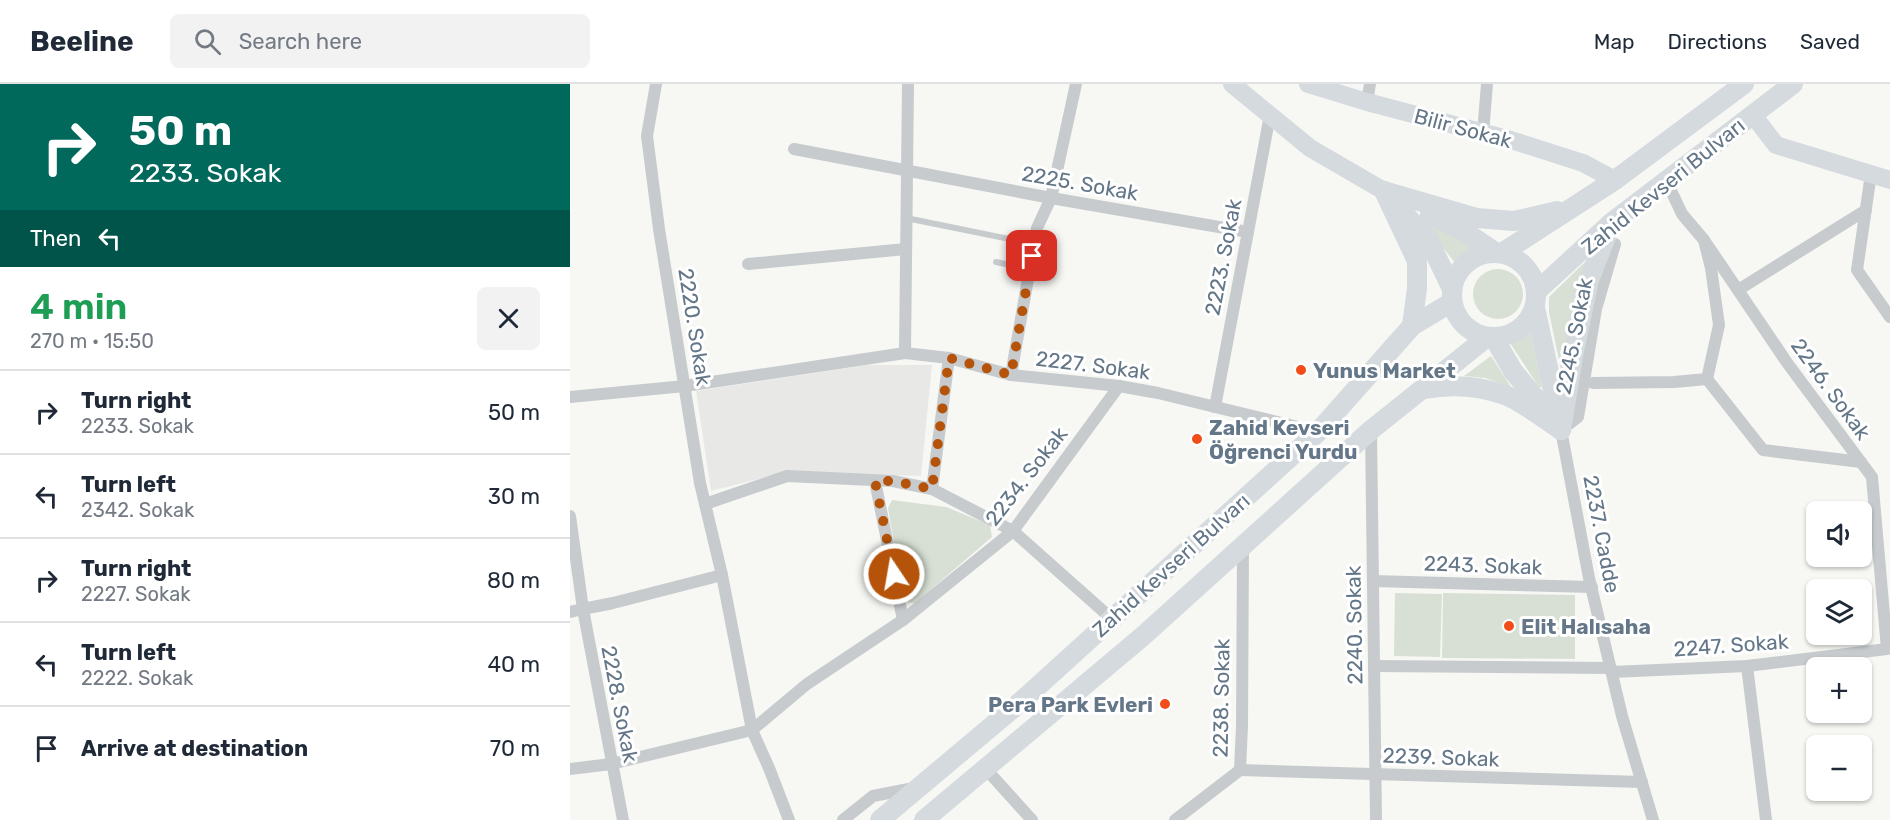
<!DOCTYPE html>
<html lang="en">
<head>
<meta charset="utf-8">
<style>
	body { margin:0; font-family:Rubik,sans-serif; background:#f2f2f3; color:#1f2937; height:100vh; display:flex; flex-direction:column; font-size:22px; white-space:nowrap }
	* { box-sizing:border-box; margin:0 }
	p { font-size:20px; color:#747a83 }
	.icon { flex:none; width:33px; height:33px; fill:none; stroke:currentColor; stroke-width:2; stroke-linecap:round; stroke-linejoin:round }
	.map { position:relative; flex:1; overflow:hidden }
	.panel { display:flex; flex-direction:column; background:#fff; width:570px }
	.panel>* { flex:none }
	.top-card { background:#00695c; color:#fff; overflow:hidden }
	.tools { position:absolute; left:1236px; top:417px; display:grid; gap:12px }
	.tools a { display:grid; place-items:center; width:66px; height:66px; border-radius:9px; background:#fff; box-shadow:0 2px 4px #0004; font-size:30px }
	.pin { position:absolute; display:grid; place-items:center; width:51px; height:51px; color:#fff; margin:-26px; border-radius:12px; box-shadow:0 3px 9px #0006 }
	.me { position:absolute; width:66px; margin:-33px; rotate:348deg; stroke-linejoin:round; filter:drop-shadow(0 0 4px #0008) }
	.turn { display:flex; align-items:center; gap:21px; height:126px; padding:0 30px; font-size:27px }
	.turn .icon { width:78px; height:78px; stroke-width:2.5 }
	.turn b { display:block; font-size:42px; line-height:51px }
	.then { display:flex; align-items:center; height:57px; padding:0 30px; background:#0003; gap:12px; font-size:22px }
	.round { display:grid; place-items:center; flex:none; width:63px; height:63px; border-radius:9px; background:#f2f2f3 }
	.head { display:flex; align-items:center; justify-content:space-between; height:102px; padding:0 30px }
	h1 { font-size:36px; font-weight:600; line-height:45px; color:#1e9e55 }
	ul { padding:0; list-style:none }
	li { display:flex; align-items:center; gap:18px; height:84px; padding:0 30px; border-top:2px solid #e0e1e3 }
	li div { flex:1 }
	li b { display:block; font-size:22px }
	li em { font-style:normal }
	header { display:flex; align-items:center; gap:36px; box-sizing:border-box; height:84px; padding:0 30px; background:#fff; border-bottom:2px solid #e0e1e3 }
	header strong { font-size:28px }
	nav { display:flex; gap:33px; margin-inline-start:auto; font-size:21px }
	.search { width:420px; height:54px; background:#f2f2f3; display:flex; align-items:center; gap:15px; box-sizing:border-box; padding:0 21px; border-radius:9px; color:#747a83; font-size:22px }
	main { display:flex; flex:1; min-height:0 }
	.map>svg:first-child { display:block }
	.built { fill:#e8e9e7 }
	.green { fill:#d8e0d5 }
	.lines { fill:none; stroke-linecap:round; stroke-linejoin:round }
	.lane { stroke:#c7cbce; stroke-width:6 }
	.street { stroke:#c7cbce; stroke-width:12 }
	.secondary { stroke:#d4dade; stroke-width:18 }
	.primary { stroke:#d4dade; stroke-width:20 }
	.route { stroke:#b45309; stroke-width:10; stroke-dasharray:0 18 }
	.poi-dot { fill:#f24d19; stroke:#fff; stroke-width:2 }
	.labels { text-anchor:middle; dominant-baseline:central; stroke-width:6; stroke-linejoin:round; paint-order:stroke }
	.street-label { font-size:21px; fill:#647788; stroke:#fff }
	.poi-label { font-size:21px; font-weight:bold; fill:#647788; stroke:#fff; text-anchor:start }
</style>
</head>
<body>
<header>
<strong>Beeline</strong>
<div class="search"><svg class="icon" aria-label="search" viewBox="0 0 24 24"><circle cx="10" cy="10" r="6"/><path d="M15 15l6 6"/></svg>Search here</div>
<nav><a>Map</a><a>Directions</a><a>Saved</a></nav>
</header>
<main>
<section class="panel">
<div class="top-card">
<div class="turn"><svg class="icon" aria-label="right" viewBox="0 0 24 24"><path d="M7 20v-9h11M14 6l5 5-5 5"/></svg><div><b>50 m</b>2233. Sokak</div></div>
<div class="then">Then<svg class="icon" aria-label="left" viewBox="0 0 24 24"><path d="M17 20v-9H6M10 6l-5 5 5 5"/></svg></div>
</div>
<div class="head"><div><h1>4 min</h1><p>270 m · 15:50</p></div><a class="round"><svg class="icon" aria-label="close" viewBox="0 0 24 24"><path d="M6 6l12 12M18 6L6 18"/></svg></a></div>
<ul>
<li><svg class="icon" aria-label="right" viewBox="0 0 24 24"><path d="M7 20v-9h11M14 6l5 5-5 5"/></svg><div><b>Turn right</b><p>2233. Sokak</p></div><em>50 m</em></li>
<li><svg class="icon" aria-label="left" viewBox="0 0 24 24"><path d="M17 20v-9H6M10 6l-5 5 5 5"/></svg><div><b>Turn left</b><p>2342. Sokak</p></div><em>30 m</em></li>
<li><svg class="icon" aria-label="right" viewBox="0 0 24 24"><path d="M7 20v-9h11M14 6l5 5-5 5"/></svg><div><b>Turn right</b><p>2227. Sokak</p></div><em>80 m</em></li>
<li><svg class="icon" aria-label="left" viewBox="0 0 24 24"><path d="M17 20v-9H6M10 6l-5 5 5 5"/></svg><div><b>Turn left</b><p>2222. Sokak</p></div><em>40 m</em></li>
<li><svg class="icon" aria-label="arrive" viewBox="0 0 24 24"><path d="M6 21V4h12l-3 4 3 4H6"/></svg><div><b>Arrive at destination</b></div><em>70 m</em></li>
</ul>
</section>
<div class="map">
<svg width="1320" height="736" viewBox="0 0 1320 736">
	<rect width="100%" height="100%" fill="#f7f8f4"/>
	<path class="built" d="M 297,281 L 362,281 L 351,392 L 216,388 L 141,407 L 126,307 Z"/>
	<g class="green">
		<path d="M 864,139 L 904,164 L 886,180 L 859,146 L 860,140 Z"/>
		<path d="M 1017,176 L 993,296 L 979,228 L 979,213 Z"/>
		<circle cx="928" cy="210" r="25"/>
		<path d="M 960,248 L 972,303 L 969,303 L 940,259 Z"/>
		<path d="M 921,272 L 941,303 L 915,294 L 894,292 Z"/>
		<path d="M 322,416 L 376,423 L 420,441 L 422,453 L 345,519 L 334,518 L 318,424 Z"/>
		<path d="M 825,509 L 872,510 L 870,573 L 824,572 Z"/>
		<path d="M 873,509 L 1005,511 L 1005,575 L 872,574 Z"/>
	</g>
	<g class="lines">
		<g class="lane">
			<path d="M 336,134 L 464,160"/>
			<path d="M 426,178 L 460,185"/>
		</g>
		<g class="street">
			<path d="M 86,0 L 77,52 L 89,145 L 130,399 L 152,491"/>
			<path d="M 797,18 L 800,0"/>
			<path d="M 913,49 L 917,0"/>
			<path d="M 224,65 L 481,114 L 678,148"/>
			<path d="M 1301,90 L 1287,186 L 1320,233"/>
			<path d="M 1097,98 L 1112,130 L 1134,156 L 1141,184 L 1149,241 L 1137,295"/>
			<path d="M 1045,160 L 1026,225 L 1008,333 L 991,346 L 1019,494 L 1052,632 L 1083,736"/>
			<path d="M 178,180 L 336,165"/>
			<path d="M 1168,206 L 1296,126"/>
			<path d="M 335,269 L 338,0"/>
			<path d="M 441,291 L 467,144 L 481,114 L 506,0"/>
			<path d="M 1137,295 L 1193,366 L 1291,378"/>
			<path d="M 1023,299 L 1104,298 L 1137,295"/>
			<path d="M 0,313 L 115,302 L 335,269 L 379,274 L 441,291 L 549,302 L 588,309 L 748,348"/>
			<path d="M 645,323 L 700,31"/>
			<path d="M 801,346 L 806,736"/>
			<path d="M 305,397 L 333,536"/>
			<path d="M 362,405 L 379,274"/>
			<path d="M 135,420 L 217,392 L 323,397 L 362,405 L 443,447 L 542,535"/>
			<path d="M 0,432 L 13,525 L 43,519 L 152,491 L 182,646 L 199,684 L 219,736"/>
			<path d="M 803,497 L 1022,503"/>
			<path d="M 0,528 L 13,525 L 53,736"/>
			<path d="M 804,582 L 1041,584"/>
			<path d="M 1177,582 L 1196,736"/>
			<path d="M 1042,588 L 1177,582 L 1317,565 L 1302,393 L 1218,280 L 1134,156"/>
			<path d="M 415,684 L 462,736"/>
			<path d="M 0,685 L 41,680 L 182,646 L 237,600 L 333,536 L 443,447 L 549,302"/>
			<path d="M 670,686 L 1072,698"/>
			<path d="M 273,736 L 303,712 L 344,704"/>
			<path d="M 605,736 L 670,686 L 672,642 L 673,462"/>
		</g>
		<g class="secondary">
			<path d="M 662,0 L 740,64 L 814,107"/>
			<path d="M 738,0 L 797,18 L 941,56 L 1013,79 L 1045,96"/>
			<path d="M 1183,31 L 1206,61 L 1320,96"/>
		</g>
		<g class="primary">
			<path d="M 814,107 L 907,134 L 944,137 L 987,127"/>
			<path d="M 814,107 L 847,177 L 847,204 L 842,242"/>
			<path d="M 828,123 L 858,155 L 882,205"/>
			<path d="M 860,131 L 894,147 L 925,168"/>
			<circle cx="924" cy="211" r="42"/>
			<path d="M 932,169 L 1045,96 L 1174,0"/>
			<path d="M 967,207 L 1041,139 L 1223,0"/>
			<path d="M 965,224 L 989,334"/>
			<path d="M 924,254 L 943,287 L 982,334"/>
			<path d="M 855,305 C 881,300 909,302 935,311 C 953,318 974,335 991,346"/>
			<path d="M 991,346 L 1004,267 L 1019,196 L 1039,145"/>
			<path d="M 310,736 L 447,621 L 748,348 L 842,242 L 882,218"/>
			<path d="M 354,736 L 573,552 L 801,346 L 916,254"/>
		</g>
	</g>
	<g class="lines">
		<path class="route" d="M 324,490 L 305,397 L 323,397 L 362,405 L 379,274 L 441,291 L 462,172"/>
	</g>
	<g class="poi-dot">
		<circle cx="731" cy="286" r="6"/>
		<circle cx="627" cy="355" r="6"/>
		<circle cx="939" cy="542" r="6"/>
		<circle cx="595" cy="620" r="6"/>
	</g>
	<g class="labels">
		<g class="street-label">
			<text transform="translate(893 44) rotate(15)">Bilir Sokak</text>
			<text transform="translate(510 99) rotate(10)">2225. Sokak</text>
			<text transform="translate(1093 102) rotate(-39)">Zahid Kevseri Bulvarı</text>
			<text transform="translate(653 173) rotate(-79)">2223. Sokak</text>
			<text transform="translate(125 243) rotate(81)">2220. Sokak</text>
			<text transform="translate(1004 252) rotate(-79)">2245. Sokak</text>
			<text transform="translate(523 281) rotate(7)">2227. Sokak</text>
			<text transform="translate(1261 305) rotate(54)">2246. Sokak</text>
			<text transform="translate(456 392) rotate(-52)">2234. Sokak</text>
			<text transform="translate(1032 450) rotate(79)">2237. Cadde</text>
			<text transform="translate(601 481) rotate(-42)">Zahid Kevseri Bulvarı</text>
			<text transform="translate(913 481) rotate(2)">2243. Sokak</text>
			<text transform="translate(784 541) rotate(-91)">2240. Sokak</text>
			<text transform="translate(1161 561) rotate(-4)">2247. Sokak</text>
			<text transform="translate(651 614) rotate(-89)">2238. Sokak</text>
			<text transform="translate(50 620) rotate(79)">2228. Sokak</text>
			<text transform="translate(871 673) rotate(2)">2239. Sokak</text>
		</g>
		<g class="poi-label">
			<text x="743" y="286">Yunus Market</text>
			<text x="639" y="343">Zahid Kevseri<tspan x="639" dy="24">Öğrenci Yurdu</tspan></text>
			<text x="951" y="542">Elit Halısaha</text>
			<text x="583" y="620" text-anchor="end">Pera Park Evleri</text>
		</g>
	</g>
</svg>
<div class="tools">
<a><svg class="icon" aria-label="sound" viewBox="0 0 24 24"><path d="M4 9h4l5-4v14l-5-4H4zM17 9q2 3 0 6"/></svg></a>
<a><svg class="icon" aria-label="layers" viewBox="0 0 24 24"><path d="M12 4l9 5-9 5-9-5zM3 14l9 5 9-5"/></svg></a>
<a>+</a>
<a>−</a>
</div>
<div class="pin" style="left:462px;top:172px;background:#d93025"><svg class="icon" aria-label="arrive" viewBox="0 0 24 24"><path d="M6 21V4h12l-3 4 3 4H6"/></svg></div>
<svg class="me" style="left:324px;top:490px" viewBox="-20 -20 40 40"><circle r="17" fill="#b45309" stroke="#fff" stroke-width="3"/><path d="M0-11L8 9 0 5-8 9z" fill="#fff"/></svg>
</div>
</main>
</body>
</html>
